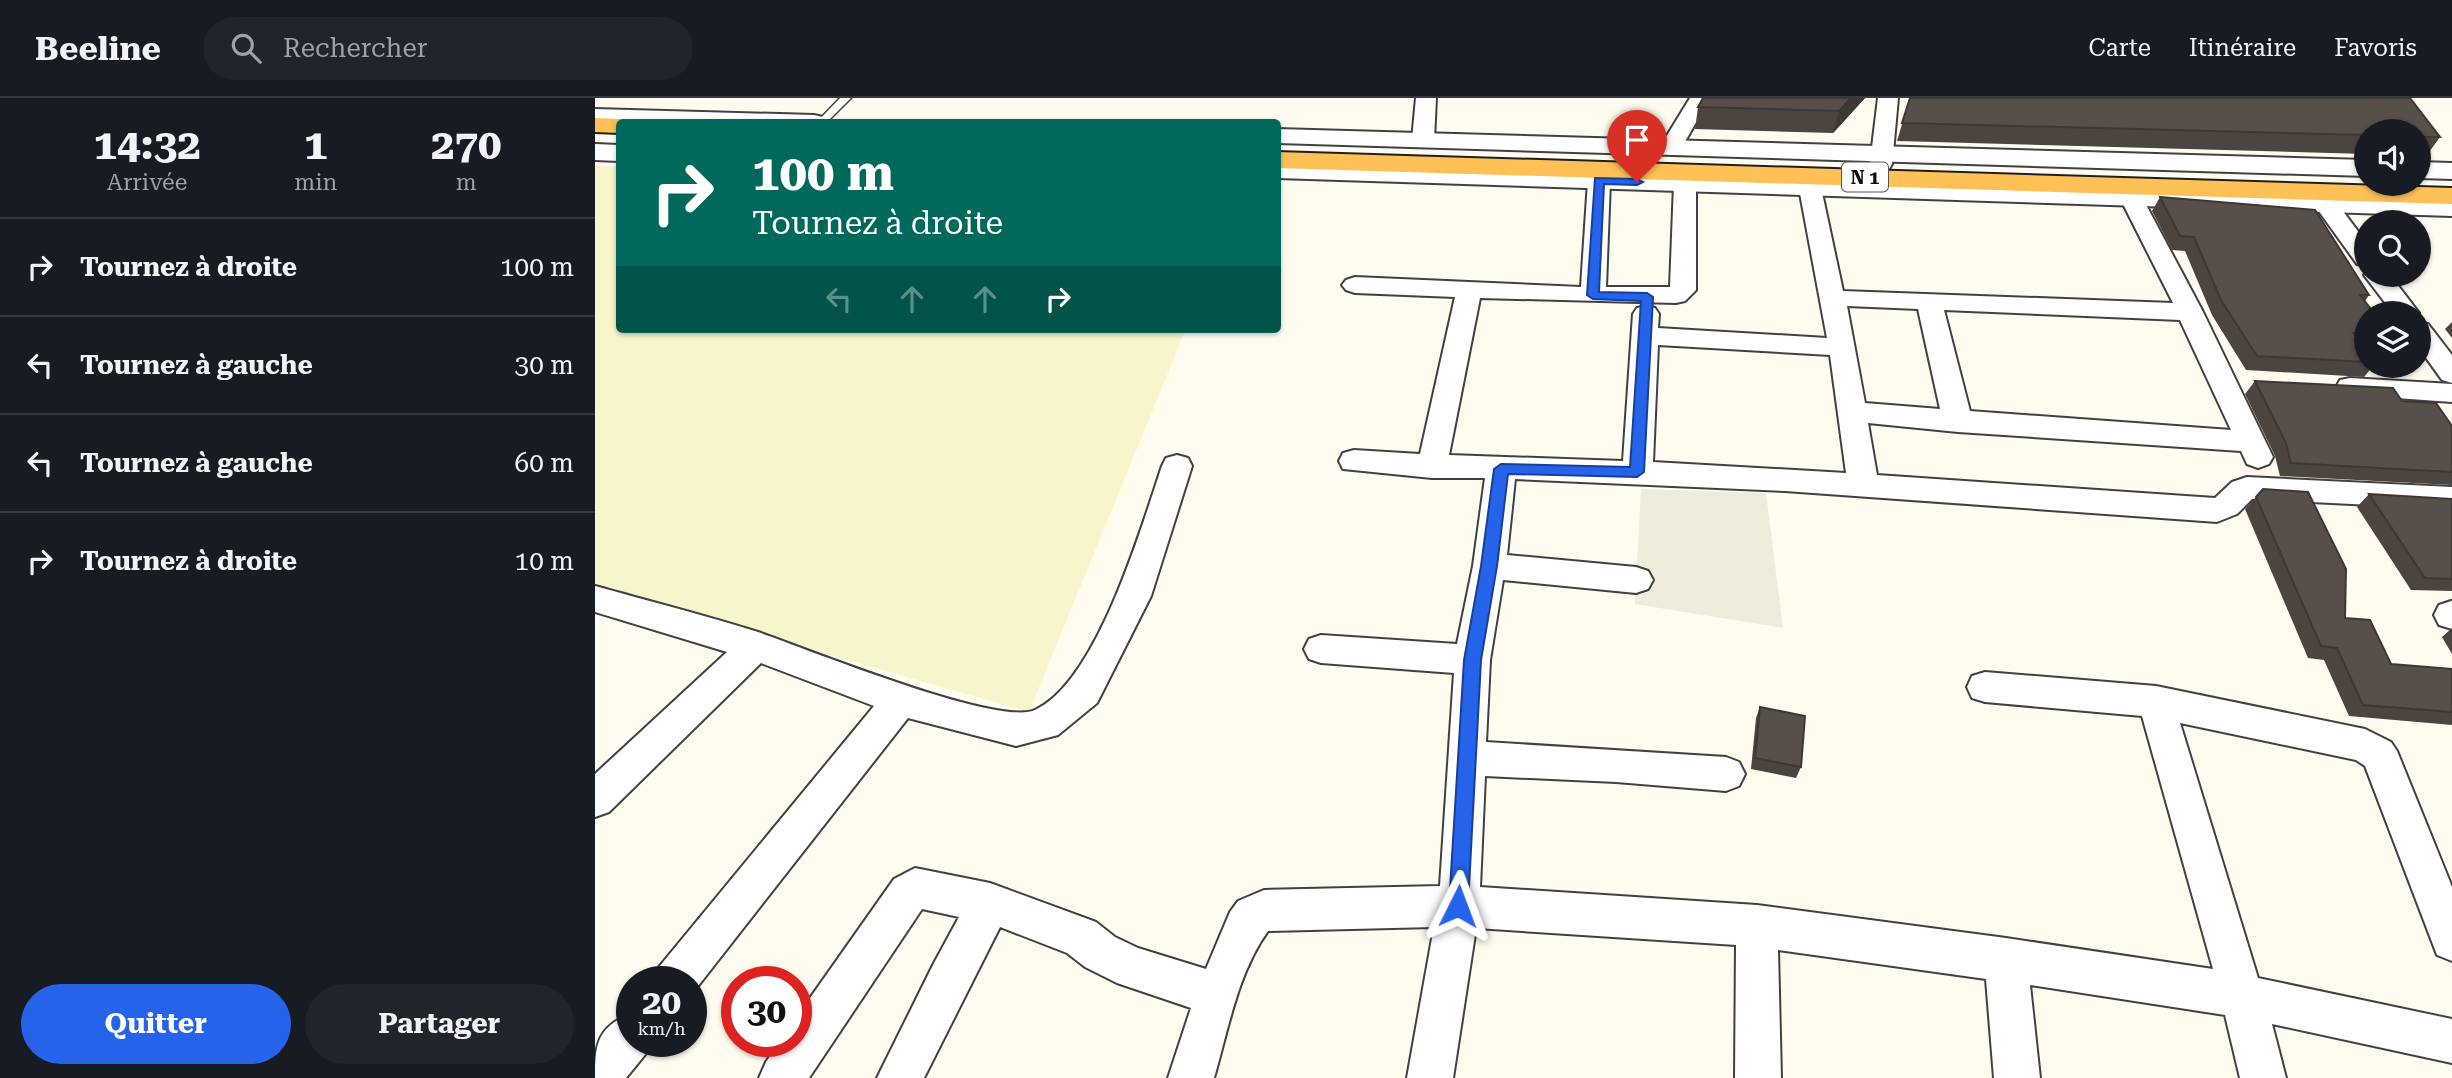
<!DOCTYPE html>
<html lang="fr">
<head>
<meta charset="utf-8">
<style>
	body { margin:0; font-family:"Roboto Serif",serif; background:#20242c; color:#f1f3f6; height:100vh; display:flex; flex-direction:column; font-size:26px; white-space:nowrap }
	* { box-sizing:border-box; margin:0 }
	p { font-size:23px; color:#9ea1a6 }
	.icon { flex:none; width:38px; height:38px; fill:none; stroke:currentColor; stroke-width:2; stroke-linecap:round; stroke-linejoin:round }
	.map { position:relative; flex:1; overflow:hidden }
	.panel { display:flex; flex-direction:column; background:#171b24; width:595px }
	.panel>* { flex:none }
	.banner { position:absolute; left:21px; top:21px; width:665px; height:214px; border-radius:7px; box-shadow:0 2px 5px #0004; background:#00695c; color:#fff; overflow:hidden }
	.controls { position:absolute; left:1759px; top:21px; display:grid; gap:14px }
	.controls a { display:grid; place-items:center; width:77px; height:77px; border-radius:50%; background:#171b24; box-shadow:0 2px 5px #0004; font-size:35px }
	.speed { position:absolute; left:21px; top:868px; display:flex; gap:14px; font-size:35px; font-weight:700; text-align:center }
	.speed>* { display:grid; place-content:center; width:91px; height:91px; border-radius:50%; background:#171b24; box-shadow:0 2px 5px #0004; line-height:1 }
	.speed small { font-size:18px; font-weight:400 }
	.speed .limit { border:10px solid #d22; background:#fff; color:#111 }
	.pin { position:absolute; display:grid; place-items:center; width:60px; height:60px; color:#fff; margin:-72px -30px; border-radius:50% 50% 50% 0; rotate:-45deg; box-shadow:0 0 7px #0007 }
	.pin .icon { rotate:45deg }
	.me { position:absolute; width:77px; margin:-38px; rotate:3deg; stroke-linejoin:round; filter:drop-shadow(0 0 5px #0008) }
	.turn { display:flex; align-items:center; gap:24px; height:147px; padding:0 21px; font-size:32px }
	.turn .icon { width:91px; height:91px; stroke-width:2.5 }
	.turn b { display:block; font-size:49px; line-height:60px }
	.lanes { display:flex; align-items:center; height:66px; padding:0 21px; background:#0003; justify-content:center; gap:35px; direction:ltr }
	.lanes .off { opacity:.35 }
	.eta { display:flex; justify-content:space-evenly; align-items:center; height:119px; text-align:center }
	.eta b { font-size:42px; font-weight:700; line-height:49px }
	.primary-button { display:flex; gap:14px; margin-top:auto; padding:14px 21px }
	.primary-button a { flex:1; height:80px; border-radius:42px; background:#2563eb; color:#fff; font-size:28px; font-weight:700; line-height:80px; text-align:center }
	.primary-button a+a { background:#20242c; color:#f1f3f6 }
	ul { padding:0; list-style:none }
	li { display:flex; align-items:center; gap:21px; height:98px; padding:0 21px; border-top:2px solid #363941 }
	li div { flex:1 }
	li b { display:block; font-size:26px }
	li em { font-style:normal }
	header { display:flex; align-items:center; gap:42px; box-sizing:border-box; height:98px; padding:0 35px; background:#171b24; border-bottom:2px solid #363941 }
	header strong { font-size:33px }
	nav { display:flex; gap:38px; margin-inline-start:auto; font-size:24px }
	.search { width:490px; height:63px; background:#20242c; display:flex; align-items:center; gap:18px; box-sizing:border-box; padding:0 24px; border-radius:38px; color:#9ea1a6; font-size:26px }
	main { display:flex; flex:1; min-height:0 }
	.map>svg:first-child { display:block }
	.farmland { fill:#f8f5cb }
	.plaza { fill:#f0ecdc }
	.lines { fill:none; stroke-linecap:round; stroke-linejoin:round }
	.service-casing { stroke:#414141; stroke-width:3 }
	.minor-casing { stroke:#414141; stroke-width:4 }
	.tertiary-casing { stroke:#414141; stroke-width:4 }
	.trunk-casing { stroke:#1f1f1f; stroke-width:4 }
	.service { fill:#fff; fill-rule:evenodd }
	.minor { fill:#fff; fill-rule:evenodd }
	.tertiary { fill:#fff; fill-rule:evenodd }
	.trunk { fill:#ffc056; fill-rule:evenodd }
	.wall { fill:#4c443f }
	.shaded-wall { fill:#3e3733 }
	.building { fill:#584f49; stroke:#3e3733; stroke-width:2 }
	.route { fill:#2563eb; stroke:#184099; stroke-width:2 }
	.labels { text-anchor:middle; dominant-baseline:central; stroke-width:7; stroke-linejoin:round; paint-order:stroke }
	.shield { fill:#fff; stroke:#565656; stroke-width:2 }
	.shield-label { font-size:18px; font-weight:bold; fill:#0e0e0e }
</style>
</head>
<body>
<header>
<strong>Beeline</strong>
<div class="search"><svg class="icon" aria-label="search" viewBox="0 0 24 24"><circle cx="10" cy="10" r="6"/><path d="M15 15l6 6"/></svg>Rechercher</div>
<nav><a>Carte</a><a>Itinéraire</a><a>Favoris</a></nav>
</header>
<main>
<section class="panel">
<div class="eta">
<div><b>14:32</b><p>Arrivée</p></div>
<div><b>1</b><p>min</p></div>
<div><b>270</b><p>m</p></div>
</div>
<ul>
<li><svg class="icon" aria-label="right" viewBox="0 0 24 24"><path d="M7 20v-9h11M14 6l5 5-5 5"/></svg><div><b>Tournez à droite</b></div><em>100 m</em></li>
<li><svg class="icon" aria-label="left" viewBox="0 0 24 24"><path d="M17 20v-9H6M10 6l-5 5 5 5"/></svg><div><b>Tournez à gauche</b></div><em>30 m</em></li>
<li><svg class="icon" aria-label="left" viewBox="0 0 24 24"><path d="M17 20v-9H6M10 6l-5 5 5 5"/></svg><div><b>Tournez à gauche</b></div><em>60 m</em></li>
<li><svg class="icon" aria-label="right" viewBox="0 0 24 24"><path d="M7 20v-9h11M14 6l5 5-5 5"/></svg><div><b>Tournez à droite</b></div><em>10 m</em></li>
</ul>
<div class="primary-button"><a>Quitter</a><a>Partager</a></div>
</section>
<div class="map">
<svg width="1857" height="980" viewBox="0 0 1857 980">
	<rect width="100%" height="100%" fill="#fffcef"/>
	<path class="farmland" d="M 0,68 L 24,69 L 24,231 L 591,231 L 434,614 L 0,490 Z"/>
	<path class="plaza" d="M 1046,391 L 1171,395 L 1188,530 L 1040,506 Z"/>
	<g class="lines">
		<g class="service-casing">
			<path id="service" d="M 245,0 L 256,0 L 232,24 L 222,24 Z"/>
		</g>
		<g class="minor-casing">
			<g id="minor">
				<path d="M 821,0 L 841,0 L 839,42 L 836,47 L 820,47 L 817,42 Z"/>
				<path d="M 1095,0 L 1115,0 L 1084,54 L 1068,54 L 1065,49 Z"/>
				<path d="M 1283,0 L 1303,0 L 1297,66 L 1294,71 L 1278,71 L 1275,66 Z"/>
				<path d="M 1004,76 L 1012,78 L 1015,83 L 1011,189 L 1075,189 L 1079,86 L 1082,81 L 1098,81 L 1101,86 L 1101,192 L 1090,203 L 1081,205 L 885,200 L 854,357 L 1028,363 L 1038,216 L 1042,210 L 1051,208 L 1060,210 L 1064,216 L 1063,230 L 1232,240 L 1204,90 L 1207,85 L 1223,85 L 1226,90 L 1248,193 L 1578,205 L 1519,88 L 1522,83 L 1538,83 L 1541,88 L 1608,214 L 1678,359 L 1674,366 L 1663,370 L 1652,366 L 1646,353 L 1363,334 L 1273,325 L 1282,377 L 1620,400 L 1637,384 L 1652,379 L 1857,389 L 1857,411 L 1657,401 L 1642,416 L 1622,424 L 1190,393 L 920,381 L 912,457 L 1041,469 L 1053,473 L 1058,482 L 1053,491 L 1041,495 L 908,482 L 895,562 L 891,644 L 1131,659 L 1144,664 L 1150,676 L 1144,688 L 1131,693 L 1021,684 L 890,678 L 885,789 L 1162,807 L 1411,840 L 1618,871 L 1547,618 L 1390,604 L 1377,600 L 1372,589 L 1377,578 L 1390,574 L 1561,588 L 1770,631 L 1796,644 L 1802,653 L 1857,789 L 1857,863 L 1842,857 L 1770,668 L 1761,662 L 1585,625 L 1663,880 L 1857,921 L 1857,965 L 1677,926 L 1691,980 L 1645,980 L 1630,917 L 1435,887 L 1445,980 L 1399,980 L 1391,881 L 1183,852 L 1186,980 L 1140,980 L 1141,847 L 881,830 L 858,980 L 812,980 L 839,829 L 673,833 C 643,874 633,932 619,980 L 573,980 L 596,910 L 522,885 L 490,869 L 472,855 L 405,829 L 329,980 L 282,980 L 338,867 L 364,819 L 327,811 L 214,980 L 164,980 L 171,964 L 185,943 L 201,943 L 201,920 L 299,781 L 320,770 L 395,785 L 501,824 L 520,839 L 543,850 L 611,871 L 635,814 L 643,803 L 669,792 L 845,788 L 859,575 L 726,565 L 714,561 L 709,551 L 714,541 L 726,537 L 862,546 L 878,468 L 890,380 L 837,380 L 748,371 L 744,363 L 748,355 L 759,352 L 825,356 L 860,199 L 760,195 L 751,192 L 747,187 L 751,182 L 760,179 L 986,189 L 993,83 L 996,78 ZM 1252,208 L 1323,211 L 1345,311 L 1270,305 ZM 1349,212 L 1585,222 L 1636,332 L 1375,313 ZM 1063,247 L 1235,257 L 1251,375 L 1058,364 Z"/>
				<path d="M 1730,98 L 1738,100 L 1771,144 L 1771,168 L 1762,166 L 1718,105 L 1722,100 Z"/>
				<path d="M 1771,175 L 1795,177 L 1824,215 L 1824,216 L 1798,215 L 1769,177 Z"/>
				<path d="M 1824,224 L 1833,226 L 1857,257 L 1857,285 L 1847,282 L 1824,250 Z"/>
				<path d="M 1755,280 L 1857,286 L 1857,304 L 1745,296 L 1741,289 L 1745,282 Z"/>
				<path d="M 582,357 L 593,360 L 597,368 L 556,498 L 502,605 L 463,637 L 421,648 L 313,620 L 96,897 L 96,884 L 57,884 L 64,869 L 279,608 L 166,565 L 14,714 L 0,719 L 0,676 L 132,554 L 0,514 L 0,488 C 54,503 109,517 163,534 C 210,550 403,629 440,612 C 502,584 546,430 567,368 L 571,360 Z"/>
				<path d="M 1856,503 L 1857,503 L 1857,531 L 1844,527 L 1839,517 L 1844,507 Z"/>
				<path d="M 37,915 L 37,943 L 57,943 L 53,953 L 31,980 L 0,980 C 0,946 2,929 37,915 Z"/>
			</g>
		</g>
		<g class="tertiary-casing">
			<g id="tertiary">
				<path d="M 0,11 L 219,17 L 228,19 L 231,24 L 0,25 Z"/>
				<path d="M 682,31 L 1771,62 L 1771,78 L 682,45 Z"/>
				<path d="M 0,46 L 24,47 L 24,63 L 0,62 Z"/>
				<path d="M 682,64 L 1857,102 L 1857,118 L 682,80 Z"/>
				<path d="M 1824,64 L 1857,65 L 1857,81 L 1824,80 Z"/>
			</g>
		</g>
		<g class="trunk-casing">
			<g id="trunk">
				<path d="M 0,20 L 24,21 L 34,24 L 24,24 L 24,35 L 0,34 Z"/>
				<path d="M 682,54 L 1857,90 L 1857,106 L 682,70 Z"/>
			</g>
		</g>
		<use href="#service" class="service"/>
		<use href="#minor" class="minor"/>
		<use href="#tertiary" class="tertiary"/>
		<use href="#trunk" class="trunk"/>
	</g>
	<g class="wall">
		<path d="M 1108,0 L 1270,0 L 1238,35 L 1100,31 L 1103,9 Z"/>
		<path d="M 1315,0 L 1815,0 L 1845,39 L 1832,57 L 1824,57 L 1824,33 L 1771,33 L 1771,56 L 1302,43 Z"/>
		<path d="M 1565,99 L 1774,197 L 1770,203 L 1771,215 L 1771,268 L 1778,268 L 1769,279 L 1651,272 L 1617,217 L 1590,153 L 1577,152 L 1557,113 Z"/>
		<path d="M 1857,224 L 1857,240 L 1850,231 Z"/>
		<path d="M 1660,283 L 1807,303 L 1857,328 L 1857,387 L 1685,378 L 1680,358 L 1650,296 Z"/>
		<path d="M 1774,396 L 1857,401 L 1857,493 L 1816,492 L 1762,409 Z"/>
		<path d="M 1661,399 L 1750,520 L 1796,566 L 1857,571 L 1857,627 L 1754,618 L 1729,562 L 1713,560 L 1650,411 Z"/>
		<path d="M 1857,530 L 1857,556 L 1847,539 Z"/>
		<path d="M 1165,609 L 1206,669 L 1201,680 L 1156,671 L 1161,620 Z"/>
	</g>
	<path class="shaded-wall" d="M 1256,0 L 1270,0 L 1238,35 L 1244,13 Z"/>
	<g class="building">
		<path d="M 1108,0 L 1256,0 L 1244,13 L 1103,9 Z"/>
		<path d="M 1315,0 L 1815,0 L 1845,39 L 1824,39 L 1824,33 L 1771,33 L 1771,37 L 1307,25 Z"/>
		<path d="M 1565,99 L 1720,112 L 1774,197 L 1765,197 L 1779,215 L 1771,215 L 1771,235 L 1759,235 L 1771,251 L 1771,264 L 1662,258 L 1626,202 L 1599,139 L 1585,138 Z"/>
		<path d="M 1660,283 L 1798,290 L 1807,303 L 1841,305 L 1857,328 L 1857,374 L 1696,365 L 1691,345 Z"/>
		<path d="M 1668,391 L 1713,394 L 1751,471 L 1750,520 L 1775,522 L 1796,566 L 1857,571 L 1857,614 L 1768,607 L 1742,550 L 1726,548 L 1661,399 Z"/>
		<path d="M 1774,396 L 1857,401 L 1857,481 L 1830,480 Z"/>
		<path d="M 1165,609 L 1210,618 L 1206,669 L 1160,660 Z"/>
	</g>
	<path class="route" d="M 1000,80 L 1042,81 L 1048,84 L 1042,87 L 1009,86 L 1004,194 L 1052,195 L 1058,199 L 1049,374 L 1042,379 L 913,376 L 902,468 L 886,562 L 873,808 L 870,815 L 863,818 L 856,815 L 854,808 L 869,562 L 886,468 L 899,371 L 906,366 L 1035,369 L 1046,203 L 998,201 L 992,197 Z"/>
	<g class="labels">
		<rect class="shield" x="1247" y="64.5" width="46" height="29" rx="5"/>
		<g class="shield-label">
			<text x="1270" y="79">N 1</text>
		</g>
	</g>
</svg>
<div class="controls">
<a><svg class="icon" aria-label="sound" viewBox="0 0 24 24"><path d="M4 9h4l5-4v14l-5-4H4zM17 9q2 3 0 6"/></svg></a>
<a><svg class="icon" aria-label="search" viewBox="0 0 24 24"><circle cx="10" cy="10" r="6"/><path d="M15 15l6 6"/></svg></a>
<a><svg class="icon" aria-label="layers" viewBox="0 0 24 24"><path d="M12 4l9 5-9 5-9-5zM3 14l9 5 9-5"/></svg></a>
</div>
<div class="speed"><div>20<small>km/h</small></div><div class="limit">30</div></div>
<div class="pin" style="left:1042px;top:84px;background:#d93025"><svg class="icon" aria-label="arrive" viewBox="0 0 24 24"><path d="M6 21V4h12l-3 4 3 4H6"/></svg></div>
<svg class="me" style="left:863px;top:808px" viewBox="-20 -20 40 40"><path d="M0-17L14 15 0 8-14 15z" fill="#2563eb" stroke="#fff" stroke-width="4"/></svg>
<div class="banner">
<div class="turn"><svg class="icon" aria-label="right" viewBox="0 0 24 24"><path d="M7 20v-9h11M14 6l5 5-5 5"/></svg><div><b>100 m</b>Tournez à droite</div></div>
<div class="lanes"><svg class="icon off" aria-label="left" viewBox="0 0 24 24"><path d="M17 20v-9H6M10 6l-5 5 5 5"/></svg><svg class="icon off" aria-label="ahead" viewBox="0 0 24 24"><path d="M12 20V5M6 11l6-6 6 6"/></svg><svg class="icon off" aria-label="ahead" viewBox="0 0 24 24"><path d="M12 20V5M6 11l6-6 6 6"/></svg><svg class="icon" aria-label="right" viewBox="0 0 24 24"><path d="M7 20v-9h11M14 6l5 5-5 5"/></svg></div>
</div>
</div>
</main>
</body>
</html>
